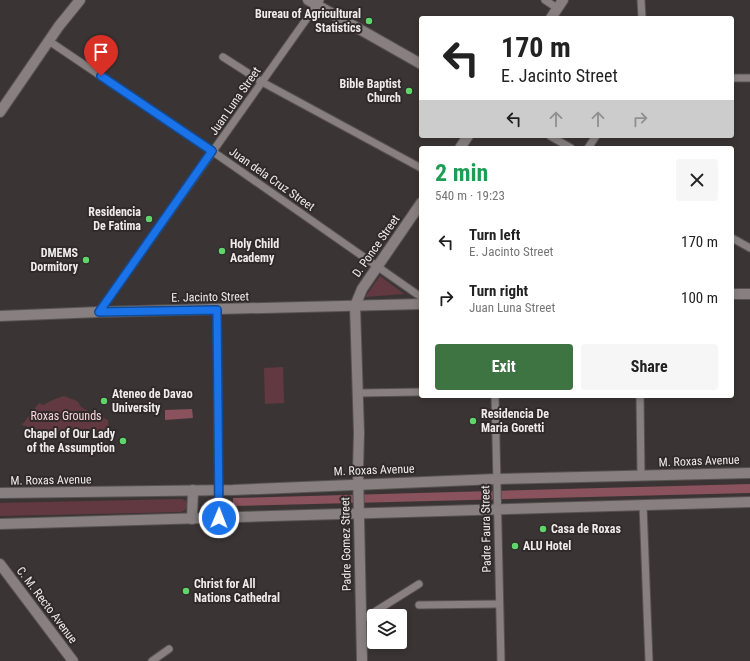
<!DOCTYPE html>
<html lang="en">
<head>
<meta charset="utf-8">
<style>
	body { margin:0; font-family:"Roboto Condensed",sans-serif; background:#f6f6f6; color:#222; height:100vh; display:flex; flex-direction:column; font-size:15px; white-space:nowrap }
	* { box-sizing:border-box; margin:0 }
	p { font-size:13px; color:#767676 }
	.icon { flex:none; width:22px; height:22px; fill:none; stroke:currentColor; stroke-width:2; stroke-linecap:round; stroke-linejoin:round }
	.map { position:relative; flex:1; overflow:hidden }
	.drawer { position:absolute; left:419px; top:146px; width:315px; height:252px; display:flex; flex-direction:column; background:#fff; border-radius:4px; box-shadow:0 2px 6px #0003 }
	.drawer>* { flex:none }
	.hud { position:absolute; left:419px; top:16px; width:315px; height:122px; border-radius:4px; box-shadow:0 2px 6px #0003; background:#fff; color:#222; overflow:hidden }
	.tools { position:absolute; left:367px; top:609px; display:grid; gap:8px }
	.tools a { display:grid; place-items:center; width:40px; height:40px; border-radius:4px; background:#fff; box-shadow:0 2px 6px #0003; font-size:20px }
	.pin { position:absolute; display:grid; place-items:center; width:34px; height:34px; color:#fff; margin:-41px -17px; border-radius:50% 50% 50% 0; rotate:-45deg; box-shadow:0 0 4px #0007 }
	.pin .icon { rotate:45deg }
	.me { position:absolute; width:44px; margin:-22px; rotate:1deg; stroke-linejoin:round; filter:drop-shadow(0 0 3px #0008) }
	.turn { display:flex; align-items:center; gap:14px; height:84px; padding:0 16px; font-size:18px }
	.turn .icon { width:52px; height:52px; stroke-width:2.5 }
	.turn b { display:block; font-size:28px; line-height:34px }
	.lanes { display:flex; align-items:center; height:38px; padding:0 16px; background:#0003; justify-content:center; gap:20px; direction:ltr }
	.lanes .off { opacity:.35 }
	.round { display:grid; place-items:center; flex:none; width:42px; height:42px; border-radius:4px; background:#f6f6f6 }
	.headline { display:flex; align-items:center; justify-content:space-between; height:68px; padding:0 16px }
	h1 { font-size:24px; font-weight:700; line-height:30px; color:#1e9e55 }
	.cta { display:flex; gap:8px; margin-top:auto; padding:8px 16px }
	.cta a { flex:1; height:46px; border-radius:4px; background:#3e7342; color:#fff; font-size:16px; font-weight:700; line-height:46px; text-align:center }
	.cta a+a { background:#f6f6f6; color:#222 }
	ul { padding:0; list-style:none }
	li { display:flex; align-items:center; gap:12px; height:56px; padding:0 16px }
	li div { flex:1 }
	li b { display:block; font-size:15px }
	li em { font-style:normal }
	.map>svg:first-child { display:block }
	.green { fill:#633941 }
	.water { fill:#8a525c }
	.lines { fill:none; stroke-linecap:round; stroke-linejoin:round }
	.street-casing { stroke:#575252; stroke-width:9 }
	.secondary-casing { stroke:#575252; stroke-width:12 }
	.street { stroke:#877f80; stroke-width:7 }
	.secondary { stroke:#877f80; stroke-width:10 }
	.route-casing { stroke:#114b97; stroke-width:10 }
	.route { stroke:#1a73e8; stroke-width:7 }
	.poi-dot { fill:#60d56a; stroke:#302a2b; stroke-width:1.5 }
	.labels { text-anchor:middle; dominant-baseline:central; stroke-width:4; stroke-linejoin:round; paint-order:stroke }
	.poi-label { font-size:12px; font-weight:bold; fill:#efebeb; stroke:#302a2b; text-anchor:start }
	.street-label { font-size:12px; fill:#efebeb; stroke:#302a2b }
	.park-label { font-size:12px; fill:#f9d4d9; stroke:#302a2b }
</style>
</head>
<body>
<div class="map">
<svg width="750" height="661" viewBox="0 0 750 661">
	<rect width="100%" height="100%" fill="#3b3435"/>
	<g class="green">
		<path d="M 380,276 L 404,294 L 365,297 Z"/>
		<path d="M 283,367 L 284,403 L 265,404 L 264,368 Z"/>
		<path d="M 64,396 L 77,401 L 82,408 L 108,420 L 109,435 L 50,433 L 22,425 L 39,403 L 43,405 L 55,399 Z"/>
		<path d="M 182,499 L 186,501 L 188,505 L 185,510 L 181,512 L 0,516 L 0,503 Z"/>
	</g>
	<g class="water">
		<path d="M 192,409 L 193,418 L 165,420 L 165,410 Z"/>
		<path d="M 750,484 L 750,493 L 233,506 L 233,498 Z"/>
	</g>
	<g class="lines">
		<g class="street-casing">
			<g id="street">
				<path d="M 545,0 L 557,8"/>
				<path d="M 641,0 L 642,18"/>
				<path d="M 49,41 L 212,151 L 421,297"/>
				<path d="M 223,57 L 262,82 L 421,168"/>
				<path d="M 732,78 L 750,78"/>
				<path d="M 550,136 L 571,148"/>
				<path d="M 588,148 L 596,136"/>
				<path d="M 732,238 L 750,248"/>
				<path d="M 217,310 L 219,518"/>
				<path d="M 99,312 L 320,0"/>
				<path d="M 358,393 L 421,392"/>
				<path d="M 495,396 L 501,661"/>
				<path d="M 640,396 L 641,476"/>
				<path d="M 643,505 L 649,661"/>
				<path d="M 419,605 L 499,604"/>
				<path d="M 360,621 L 419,584"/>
				<path d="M 152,661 L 169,649"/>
			</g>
		</g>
		<g class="secondary-casing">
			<g id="secondary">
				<path d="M 308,0 L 421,64"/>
				<path d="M 551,18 L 563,0"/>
				<path d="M 0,112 L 59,26 L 80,0"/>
				<path d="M 460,148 L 468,136"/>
				<path d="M 732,294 L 750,294"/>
				<path d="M 0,316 L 99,312 L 421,304"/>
				<path d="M 0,493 L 233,490 L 496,479 L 750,473"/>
				<path d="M 192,519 L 193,490"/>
				<path d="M 0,524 L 750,502"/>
				<path d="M 0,564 L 73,661"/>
				<path d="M 362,661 L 358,469 L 359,433 L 355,306 L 362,289 L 421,203"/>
			</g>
		</g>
		<use href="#street" class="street"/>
		<use href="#secondary" class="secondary"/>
	</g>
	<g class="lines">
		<g class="route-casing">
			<path id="route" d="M 101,76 L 212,151 L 99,312 L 217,310 L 219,518"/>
		</g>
		<use href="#route" class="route"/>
	</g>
	<g class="poi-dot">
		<circle cx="369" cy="21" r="4"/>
		<circle cx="409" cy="91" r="4"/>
		<circle cx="149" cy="219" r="4"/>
		<circle cx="222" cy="251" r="4"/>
		<circle cx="86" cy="260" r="4"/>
		<circle cx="104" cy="401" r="4"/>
		<circle cx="473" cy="421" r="4"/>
		<circle cx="123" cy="441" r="4"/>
		<circle cx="543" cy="529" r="4"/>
		<circle cx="515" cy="546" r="4"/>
		<circle cx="186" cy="591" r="4"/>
	</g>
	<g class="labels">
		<g class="poi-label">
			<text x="361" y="14" text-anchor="end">Bureau of Agricultural<tspan x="361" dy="14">Statistics</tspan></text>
			<text x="401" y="84" text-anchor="end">Bible Baptist<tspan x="401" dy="14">Church</tspan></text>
			<text x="141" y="212" text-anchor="end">Residencia<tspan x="141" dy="14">De Fatima</tspan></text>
			<text x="230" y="244">Holy Child<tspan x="230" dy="14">Academy</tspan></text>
			<text x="78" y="253" text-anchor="end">DMEMS<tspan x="78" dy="14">Dormitory</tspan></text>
			<text x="112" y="394">Ateneo de Davao<tspan x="112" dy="14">University</tspan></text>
			<text x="481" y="414">Residencia De<tspan x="481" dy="14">Maria Goretti</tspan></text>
			<text x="115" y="434" text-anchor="end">Chapel of Our Lady<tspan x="115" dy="14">of the Assumption</tspan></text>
			<text x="551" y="529">Casa de Roxas</text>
			<text x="523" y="546">ALU Hotel</text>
			<text x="194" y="584">Christ for All<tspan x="194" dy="14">Nations Cathedral</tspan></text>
		</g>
		<g class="street-label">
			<text transform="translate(235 101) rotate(-55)">Juan Luna Street</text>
			<text transform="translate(272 179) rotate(35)">Juan dela Cruz Street</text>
			<text transform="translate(376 246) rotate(-55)">D. Ponce Street</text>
			<text transform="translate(210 297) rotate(-1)">E. Jacinto Street</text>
			<text transform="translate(699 461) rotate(-2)">M. Roxas Avenue</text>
			<text transform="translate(374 470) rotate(-2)">M. Roxas Avenue</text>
			<text transform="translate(51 480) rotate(-1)">M. Roxas Avenue</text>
			<text transform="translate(486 529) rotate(-91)">Padre Faura Street</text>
			<text transform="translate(346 544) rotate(-91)">Padre Gomez Street</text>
			<text transform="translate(47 605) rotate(53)">C. M. Recto Avenue</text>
		</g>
		<g class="park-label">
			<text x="66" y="416">Roxas Grounds</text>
		</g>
	</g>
</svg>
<div class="tools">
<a><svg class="icon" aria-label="layers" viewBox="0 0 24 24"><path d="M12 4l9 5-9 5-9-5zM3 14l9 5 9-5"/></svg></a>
</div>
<div class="pin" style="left:101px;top:76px;background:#d93025"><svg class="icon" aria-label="arrive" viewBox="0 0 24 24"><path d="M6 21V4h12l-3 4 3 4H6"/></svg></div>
<svg class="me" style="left:219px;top:518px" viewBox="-20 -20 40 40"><circle r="17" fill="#1a73e8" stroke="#fff" stroke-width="3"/><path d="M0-11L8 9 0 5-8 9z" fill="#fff"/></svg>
<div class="hud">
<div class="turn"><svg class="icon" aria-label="left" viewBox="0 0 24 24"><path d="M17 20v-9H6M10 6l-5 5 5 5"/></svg><div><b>170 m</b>E. Jacinto Street</div></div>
<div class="lanes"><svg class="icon" aria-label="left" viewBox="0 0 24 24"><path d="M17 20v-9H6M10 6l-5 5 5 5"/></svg><svg class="icon off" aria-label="ahead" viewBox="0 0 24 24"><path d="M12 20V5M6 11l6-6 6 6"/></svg><svg class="icon off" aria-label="ahead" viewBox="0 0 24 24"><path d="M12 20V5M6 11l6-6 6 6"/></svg><svg class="icon off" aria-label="right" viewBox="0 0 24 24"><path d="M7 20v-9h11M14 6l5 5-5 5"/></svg></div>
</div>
<section class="drawer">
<div class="headline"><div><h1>2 min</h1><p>540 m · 19:23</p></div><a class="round"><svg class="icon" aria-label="close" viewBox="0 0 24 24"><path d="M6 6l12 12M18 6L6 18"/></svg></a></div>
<ul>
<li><svg class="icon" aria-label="left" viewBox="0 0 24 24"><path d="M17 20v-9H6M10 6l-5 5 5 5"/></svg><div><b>Turn left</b><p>E. Jacinto Street</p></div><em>170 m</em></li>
<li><svg class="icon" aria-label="right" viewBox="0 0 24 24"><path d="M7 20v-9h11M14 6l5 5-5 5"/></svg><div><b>Turn right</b><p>Juan Luna Street</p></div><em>100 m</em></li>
</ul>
<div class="cta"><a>Exit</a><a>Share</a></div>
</section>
</div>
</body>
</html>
